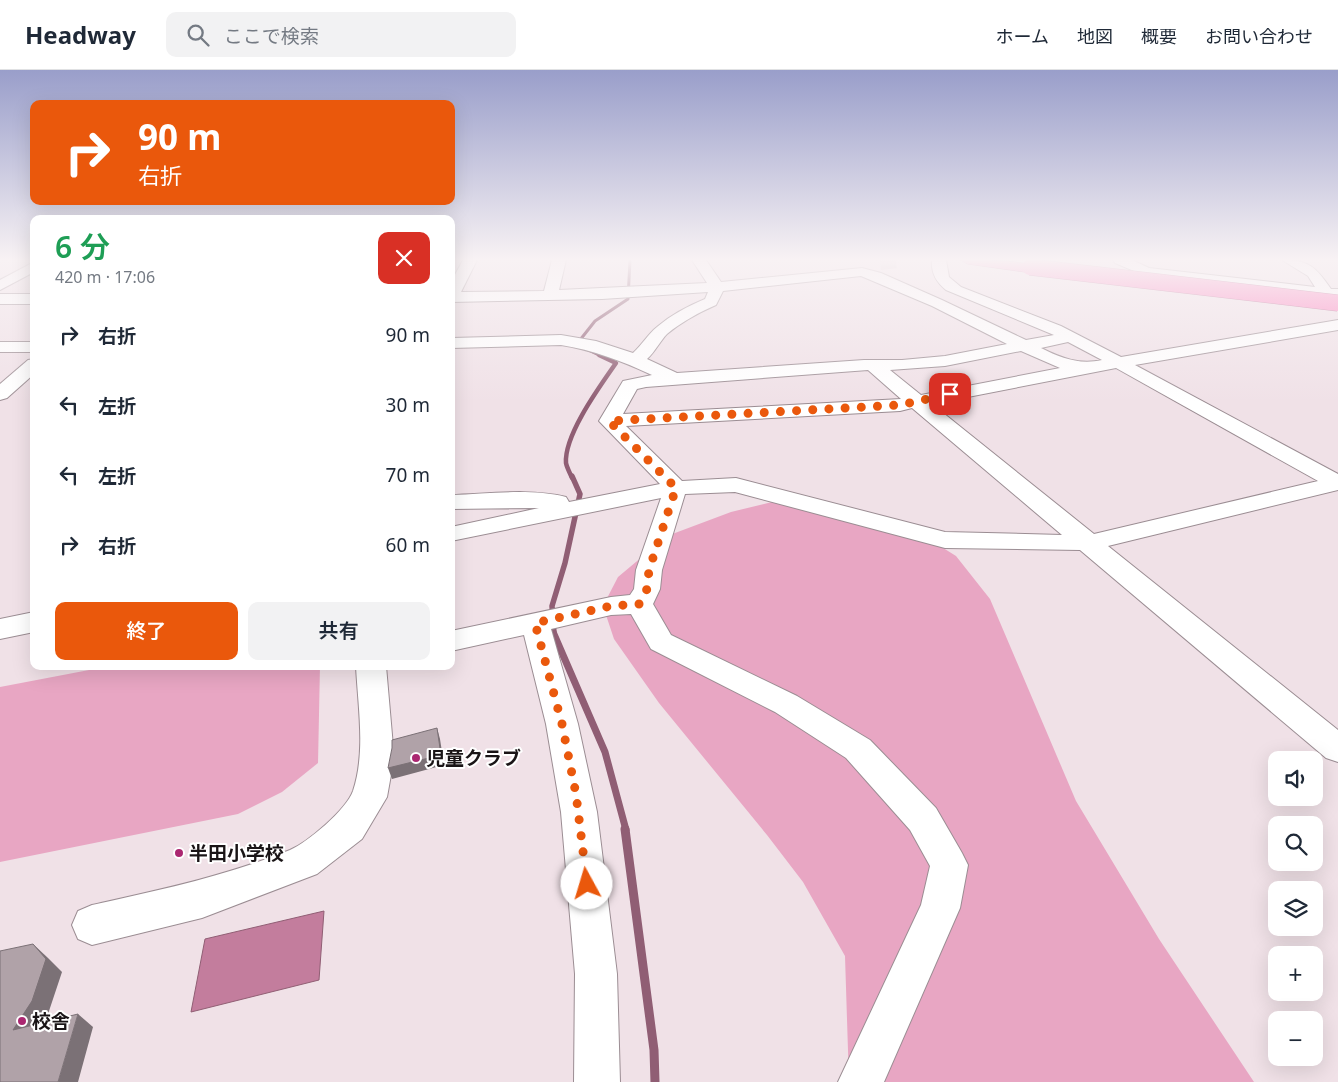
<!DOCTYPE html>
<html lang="ja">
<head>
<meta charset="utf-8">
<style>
	body { margin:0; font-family:"Noto Sans","Noto Sans JP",sans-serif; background:#f2f2f3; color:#1f2937; height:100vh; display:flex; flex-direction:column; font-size:19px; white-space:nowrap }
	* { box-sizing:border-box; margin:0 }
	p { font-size:16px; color:#747a83 }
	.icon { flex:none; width:28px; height:28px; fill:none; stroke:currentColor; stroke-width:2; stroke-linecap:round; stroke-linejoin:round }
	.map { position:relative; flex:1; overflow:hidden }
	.details { position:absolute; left:30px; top:145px; width:425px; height:455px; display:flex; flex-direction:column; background:#fff; border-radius:10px; box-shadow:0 5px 20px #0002 }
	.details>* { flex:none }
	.banner { position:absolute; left:30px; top:30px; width:425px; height:105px; border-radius:10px; box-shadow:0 5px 20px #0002; background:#ea580c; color:#fff; overflow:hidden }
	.tools { position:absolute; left:1268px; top:681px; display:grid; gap:10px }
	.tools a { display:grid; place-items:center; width:55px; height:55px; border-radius:10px; background:#fff; box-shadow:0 5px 20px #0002; font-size:25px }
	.pin { position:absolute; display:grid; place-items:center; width:42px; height:42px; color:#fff; margin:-21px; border-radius:10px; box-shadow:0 2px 8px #0006 }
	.me { position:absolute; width:55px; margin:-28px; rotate:354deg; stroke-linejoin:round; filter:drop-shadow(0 0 4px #0008) }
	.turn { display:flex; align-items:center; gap:18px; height:105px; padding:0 25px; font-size:22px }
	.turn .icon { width:65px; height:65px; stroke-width:2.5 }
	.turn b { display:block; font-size:35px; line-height:42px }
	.round { display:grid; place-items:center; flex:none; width:52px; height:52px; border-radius:10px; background:#f2f2f3 }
	.overview { display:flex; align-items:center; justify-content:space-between; height:85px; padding:0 25px }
	h1 { font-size:30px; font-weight:600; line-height:38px; color:#1e9e55 }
	.action { display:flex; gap:10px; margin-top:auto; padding:10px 25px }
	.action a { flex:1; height:58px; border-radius:10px; background:#ea580c; color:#fff; font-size:20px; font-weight:600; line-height:58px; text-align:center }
	.action a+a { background:#f2f2f3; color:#1f2937 }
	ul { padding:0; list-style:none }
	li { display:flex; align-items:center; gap:15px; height:70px; padding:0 25px }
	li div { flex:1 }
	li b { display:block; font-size:19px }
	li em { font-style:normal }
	header { display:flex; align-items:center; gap:30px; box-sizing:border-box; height:70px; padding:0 25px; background:#fff; border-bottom:1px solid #e0e1e3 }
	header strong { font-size:24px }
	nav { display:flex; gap:28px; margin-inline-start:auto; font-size:18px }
	.search { width:350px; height:45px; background:#f2f2f3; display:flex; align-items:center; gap:12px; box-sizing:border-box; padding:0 18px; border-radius:10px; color:#747a83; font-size:19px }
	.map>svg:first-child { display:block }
	.green { fill:#e8a6c3 }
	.water { fill:#c37d9d; stroke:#905e74 }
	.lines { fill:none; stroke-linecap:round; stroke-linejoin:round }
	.stream-far4 { stroke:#905e74; stroke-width:3 }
	.stream-far3 { stroke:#905e74; stroke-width:4.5 }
	.stream-far2 { stroke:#905e74; stroke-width:5.5 }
	.stream-far1 { stroke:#905e74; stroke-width:7 }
	.stream { stroke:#905e74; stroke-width:9 }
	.minor-tunnel { stroke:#d0c2c8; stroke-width:16; stroke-dasharray:16 8; stroke-linecap:butt }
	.minor-casing { stroke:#9b8d93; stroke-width:2 }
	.highway-casing { stroke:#ad5882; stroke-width:1 }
	.minor { fill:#fff; fill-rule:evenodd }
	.highway { fill:#fd7cbc; fill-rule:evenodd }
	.highway-bridge-casing { stroke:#ad5882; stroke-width:17; stroke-linecap:butt }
	.highway-bridge { stroke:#fd7cbc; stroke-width:16 }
	.shaded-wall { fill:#7b7176 }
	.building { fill:#b0a2a8; stroke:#7b7176 }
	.route { stroke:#ea580c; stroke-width:9; stroke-dasharray:0 16.2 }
	.poi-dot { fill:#ab2771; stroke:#fff; stroke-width:2 }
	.labels { text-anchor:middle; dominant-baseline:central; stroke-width:4; stroke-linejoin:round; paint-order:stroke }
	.near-poi-label { font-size:19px; font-weight:bold; fill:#191416; stroke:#fff; text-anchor:start }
</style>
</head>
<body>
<header>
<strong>Headway</strong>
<div class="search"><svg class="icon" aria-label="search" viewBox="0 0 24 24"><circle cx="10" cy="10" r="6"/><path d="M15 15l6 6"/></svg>ここで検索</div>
<nav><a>ホーム</a><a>地図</a><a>概要</a><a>お問い合わせ</a></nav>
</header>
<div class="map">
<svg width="1338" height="1012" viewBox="0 0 1338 1012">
	<rect width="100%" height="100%" fill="#f0e1e7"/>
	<g class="green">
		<path d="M 776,431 L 924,466 L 956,486 L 990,529 L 1076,731 L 1159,869 L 1254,1012 L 849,1012 L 845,886 L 803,812 L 767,765 L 659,633 L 614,569 L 603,536 L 618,507 L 667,466 L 731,442 Z"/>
		<path d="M 110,596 L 320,596 L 318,693 L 282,722 L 238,744 L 0,792 L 0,617 Z"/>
	</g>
	<path class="water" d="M 324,841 L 319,910 L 191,942 L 205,869 Z"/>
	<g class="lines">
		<path class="stream-far4" d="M 601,286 L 586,279 L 580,270 L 595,251 L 628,229 L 630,190"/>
		<path class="stream-far3" d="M 572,408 C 570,403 567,398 566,393 C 564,365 600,316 616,293 L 599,285"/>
		<path class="stream-far2" d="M 554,563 L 552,536 L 565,493 L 580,424 L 572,406"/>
		<path class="stream-far1" d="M 553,562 L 605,682 L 626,760"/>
		<path class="stream" d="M 625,759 L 654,980 L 655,1012"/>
		<path class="minor-tunnel" d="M 880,192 L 899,190"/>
		<g class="minor-casing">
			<g id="minor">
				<path d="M 463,190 L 477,190 L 461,222 L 544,221 L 552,190 L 566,190 L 559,220 L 707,213 L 692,190 L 706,190 L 721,212 L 862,198 L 881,203 L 942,230 L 1026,270 L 1054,265 L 946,220 C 936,212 931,203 932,190 L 946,190 L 949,207 L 961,217 L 1061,256 L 1121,287 L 1338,250 L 1338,260 L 1135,295 L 1338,404 L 1338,420 L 1108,476 L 1338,660 L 1338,692 L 1326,688 L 1080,480 L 945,478 L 735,422 L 685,424 L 662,500 L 660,519 L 653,534 L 671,565 L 797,626 L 870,670 L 936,738 L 962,783 L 968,795 L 960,838 L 884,1012 L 838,1012 L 921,835 L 930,796 L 910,760 L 846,688 L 775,642 L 651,579 L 631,544 L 611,545 L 551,559 L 578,654 L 597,742 L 617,904 L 620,1012 L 574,1012 L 575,904 L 561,742 L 546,654 L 524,565 L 451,581 L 451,561 L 611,527 L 630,525 L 634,519 L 636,500 L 661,428 L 451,471 L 451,457 L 539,438 L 451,439 L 451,425 C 488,424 530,418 566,427 L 569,432 L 660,414 L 599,351 L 623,311 L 652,305 C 622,291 593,280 561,275 L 451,278 L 451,268 L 561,265 L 596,271 L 633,283 C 642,275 648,264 657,257 C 671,245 688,236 705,229 L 708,222 L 602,229 L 451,232 L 451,212 ZM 861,206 L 932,236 L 1007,274 L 945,286 L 902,290 L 864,290 L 677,303 L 647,289 C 655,282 660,271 667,264 C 681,252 700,242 716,235 L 723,221 ZM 1068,272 L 1102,290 C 1079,295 1061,288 1041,278 ZM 1021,281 L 1060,298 L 921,325 L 890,300 L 945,296 ZM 1116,298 L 1318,411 L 1094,464 L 932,334 ZM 868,300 L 901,329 L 623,344 L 637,319 L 646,317 ZM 912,338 L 1062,465 L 945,462 L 736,408 L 682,411 L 626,356 L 900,341 Z"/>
				<path d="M 1113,190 L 1132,190 L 1149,198 L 1315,217 L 1308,206 L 1282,190 C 1309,190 1316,197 1331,219 L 1338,219 L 1338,229 L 1329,232 L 1324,230 L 1321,227 L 1146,206 L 1115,193 Z"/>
				<path d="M 34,192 L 34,202 L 0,220 L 0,210 Z"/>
				<rect x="0" y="224" width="34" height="10"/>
				<rect x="0" y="272" width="34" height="10"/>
				<path d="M 34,289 L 34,304 L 7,328 L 0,330 L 0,314 L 28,290 Z"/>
				<path d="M 34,542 L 34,562 L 0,569 L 0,549 Z"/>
				<path d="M 356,596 L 386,596 L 394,688 L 387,727 L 362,769 L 317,804 L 202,848 L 92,875 L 78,869 L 72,855 L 78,841 L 92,835 C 159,820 226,806 290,780 C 308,772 346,740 353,721 C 366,682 358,637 356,596 Z"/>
			</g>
		</g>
		<g class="highway-casing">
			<path id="highway" d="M 961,190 C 987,190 1012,190 1037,196 L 1039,199 L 1037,202 L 1032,203 L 968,194 Z"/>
		</g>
		<use href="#minor" class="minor"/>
		<use href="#highway" class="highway"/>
		<g class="highway-bridge-casing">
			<path id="highway-bridge" d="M 1030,197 L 1338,233"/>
		</g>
		<use href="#highway-bridge" class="highway-bridge"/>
	</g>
	<g class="shaded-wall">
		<path d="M 437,658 L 440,669 L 444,695 L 392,709 L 388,698 Z"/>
		<path d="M 33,874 L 48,888 L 62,902 L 48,944 L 30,973 L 13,960 Z"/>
		<path d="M 78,944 L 93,957 L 78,1012 L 58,1012 Z"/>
	</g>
	<g class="building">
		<path d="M 437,658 L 441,685 L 388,698 L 392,678 L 392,670 Z"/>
		<path d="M 33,874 L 46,889 L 32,931 L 13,960 L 78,944 L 58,1012 L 0,1012 L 0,881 Z"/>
	</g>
	<linearGradient id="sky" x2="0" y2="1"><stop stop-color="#999eca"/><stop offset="0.57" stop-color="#f8f2f4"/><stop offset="1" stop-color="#f8f2f4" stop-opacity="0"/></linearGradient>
	<rect width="1338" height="332" fill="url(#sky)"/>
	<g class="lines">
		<path class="route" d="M 587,814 L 576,724 L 562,654 L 535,553 L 611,536 L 639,534 L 647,519 L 649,500 L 676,418 L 609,351 L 900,335 L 950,324"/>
	</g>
	<g class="poi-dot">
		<circle cx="416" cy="688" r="5"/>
		<circle cx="179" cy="783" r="5"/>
		<circle cx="22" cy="951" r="5"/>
	</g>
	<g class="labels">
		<g class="near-poi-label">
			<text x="426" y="688">児童クラブ</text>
			<text x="189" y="783">半田小学校</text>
			<text x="32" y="951">校舎</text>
		</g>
	</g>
</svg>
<div class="tools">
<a><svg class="icon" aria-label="sound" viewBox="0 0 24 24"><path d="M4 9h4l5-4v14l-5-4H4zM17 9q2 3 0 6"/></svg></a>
<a><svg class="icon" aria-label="search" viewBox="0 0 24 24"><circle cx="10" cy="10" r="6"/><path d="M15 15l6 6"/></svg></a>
<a><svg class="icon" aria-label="layers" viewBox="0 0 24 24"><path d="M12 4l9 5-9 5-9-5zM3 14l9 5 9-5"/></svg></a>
<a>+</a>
<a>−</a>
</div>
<div class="pin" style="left:950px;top:324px;background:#d93025"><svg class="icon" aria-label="arrive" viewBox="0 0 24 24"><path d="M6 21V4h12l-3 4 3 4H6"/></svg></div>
<svg class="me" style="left:587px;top:814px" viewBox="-20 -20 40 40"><circle r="19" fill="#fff"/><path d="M0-13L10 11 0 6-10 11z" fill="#ea580c"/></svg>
<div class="banner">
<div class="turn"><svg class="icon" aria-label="right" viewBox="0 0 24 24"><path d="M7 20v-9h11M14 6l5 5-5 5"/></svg><div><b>90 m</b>右折</div></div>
</div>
<section class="details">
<div class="overview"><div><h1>6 分</h1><p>420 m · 17:06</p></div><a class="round" style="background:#d93025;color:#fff"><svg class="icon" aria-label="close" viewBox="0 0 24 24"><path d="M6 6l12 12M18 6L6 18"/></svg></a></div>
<ul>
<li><svg class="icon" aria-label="right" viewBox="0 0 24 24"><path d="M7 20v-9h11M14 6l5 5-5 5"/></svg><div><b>右折</b></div><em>90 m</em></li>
<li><svg class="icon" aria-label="left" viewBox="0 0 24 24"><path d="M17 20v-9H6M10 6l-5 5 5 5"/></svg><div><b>左折</b></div><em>30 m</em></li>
<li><svg class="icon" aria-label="left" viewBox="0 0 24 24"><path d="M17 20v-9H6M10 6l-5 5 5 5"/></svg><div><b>左折</b></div><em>70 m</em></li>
<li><svg class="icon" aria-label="right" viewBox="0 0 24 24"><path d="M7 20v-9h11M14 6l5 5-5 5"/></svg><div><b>右折</b></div><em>60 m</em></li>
</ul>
<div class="action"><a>終了</a><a>共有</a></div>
</section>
</div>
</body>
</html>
